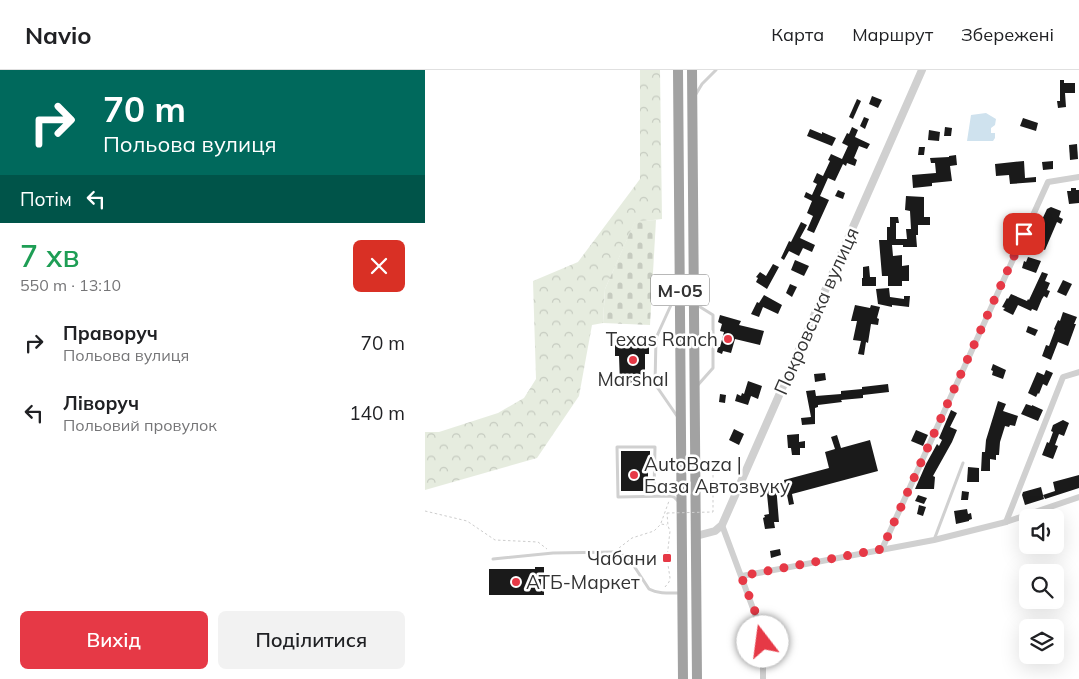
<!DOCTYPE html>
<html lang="uk">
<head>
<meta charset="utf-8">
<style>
	body { margin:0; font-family:Mulish,sans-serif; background:#f2f2f2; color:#202124; height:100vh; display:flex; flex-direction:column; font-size:19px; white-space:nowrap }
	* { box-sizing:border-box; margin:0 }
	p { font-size:16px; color:#757577 }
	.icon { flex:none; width:28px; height:28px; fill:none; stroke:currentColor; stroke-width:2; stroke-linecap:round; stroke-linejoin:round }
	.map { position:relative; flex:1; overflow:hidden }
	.panel { display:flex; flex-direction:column; background:#fff; width:425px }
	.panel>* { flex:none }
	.guide { background:#00695c; color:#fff; overflow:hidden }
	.controls { position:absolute; left:594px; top:439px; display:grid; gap:10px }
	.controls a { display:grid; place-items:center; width:45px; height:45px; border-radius:8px; background:#fff; box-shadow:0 5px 20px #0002; font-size:25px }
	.pin { position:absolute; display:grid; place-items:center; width:42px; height:42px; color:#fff; margin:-21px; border-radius:10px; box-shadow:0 2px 8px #0006 }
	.me { position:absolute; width:55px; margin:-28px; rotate:345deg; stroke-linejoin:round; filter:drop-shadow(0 0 4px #0008) }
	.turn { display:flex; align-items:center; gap:18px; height:105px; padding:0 20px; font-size:22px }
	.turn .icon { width:65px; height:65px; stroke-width:2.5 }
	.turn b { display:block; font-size:35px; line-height:42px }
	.then { display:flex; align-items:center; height:48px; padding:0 20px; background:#0003; gap:10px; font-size:19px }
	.round { display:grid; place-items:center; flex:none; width:52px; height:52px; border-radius:8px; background:#f2f2f2 }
	.overview { display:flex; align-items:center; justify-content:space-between; height:85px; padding:0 20px }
	h1 { font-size:30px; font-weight:600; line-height:38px; color:#1e9e55 }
	.primary-button { display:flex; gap:10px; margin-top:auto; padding:10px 20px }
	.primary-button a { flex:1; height:58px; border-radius:8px; background:#e63946; color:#fff; font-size:20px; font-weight:600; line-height:58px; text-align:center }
	.primary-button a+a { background:#f2f2f2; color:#202124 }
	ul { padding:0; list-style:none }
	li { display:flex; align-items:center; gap:15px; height:70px; padding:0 20px }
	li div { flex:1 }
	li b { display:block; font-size:19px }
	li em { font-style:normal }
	header { display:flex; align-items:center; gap:30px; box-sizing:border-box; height:70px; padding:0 25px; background:#fff; border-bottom:1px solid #e0e0e0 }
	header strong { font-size:24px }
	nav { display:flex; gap:28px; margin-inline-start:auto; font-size:18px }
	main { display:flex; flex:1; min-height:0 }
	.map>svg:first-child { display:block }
	.forest { fill:url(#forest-crowns) }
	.cemetery { fill:url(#cemetery-stones) }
	.water { fill:#cfe2ee }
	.building { fill:#1a1a1a }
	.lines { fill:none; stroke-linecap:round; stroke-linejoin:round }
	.path { stroke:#cdcdcd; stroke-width:1; stroke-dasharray:2.5 2.5; stroke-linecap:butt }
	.service { stroke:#d0d0d0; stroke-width:3 }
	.minor { stroke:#d0d0d0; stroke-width:6 }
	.tertiary { stroke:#d0d0d0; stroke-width:8 }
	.trunk { stroke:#a2a2a2; stroke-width:10 }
	.path-bridge { stroke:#cdcdcd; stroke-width:1; stroke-dasharray:2.5 2.5; stroke-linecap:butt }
	.route { stroke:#e63946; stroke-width:9; stroke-dasharray:0 16.2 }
	.poi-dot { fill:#e63946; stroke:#fff; stroke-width:2 }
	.labels { text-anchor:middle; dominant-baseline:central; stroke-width:5; stroke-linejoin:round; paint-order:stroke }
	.shield { fill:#fff; stroke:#707070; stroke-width:1 }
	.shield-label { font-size:18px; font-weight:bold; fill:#333 }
	.street-label { font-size:19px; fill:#333; stroke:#fff }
	.poi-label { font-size:19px; fill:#333; stroke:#fff; text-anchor:end }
</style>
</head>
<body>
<header>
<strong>Navio</strong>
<nav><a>Карта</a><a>Маршрут</a><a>Збережені</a></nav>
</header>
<main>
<section class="panel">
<div class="guide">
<div class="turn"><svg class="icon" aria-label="right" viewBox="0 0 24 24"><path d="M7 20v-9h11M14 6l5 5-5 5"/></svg><div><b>70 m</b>Польова вулиця</div></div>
<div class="then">Потім<svg class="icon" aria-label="left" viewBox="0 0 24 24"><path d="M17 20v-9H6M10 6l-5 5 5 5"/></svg></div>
</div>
<div class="overview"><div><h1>7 хв</h1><p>550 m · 13:10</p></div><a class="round" style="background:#d93025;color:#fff"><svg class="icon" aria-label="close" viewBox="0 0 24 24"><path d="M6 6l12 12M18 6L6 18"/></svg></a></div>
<ul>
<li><svg class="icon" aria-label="right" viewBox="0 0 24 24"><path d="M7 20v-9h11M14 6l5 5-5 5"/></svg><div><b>Праворуч</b><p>Польова вулиця</p></div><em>70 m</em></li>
<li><svg class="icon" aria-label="left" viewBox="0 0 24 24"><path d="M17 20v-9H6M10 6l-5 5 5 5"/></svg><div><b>Ліворуч</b><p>Польовий провулок</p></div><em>140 m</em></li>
</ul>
<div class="primary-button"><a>Вихід</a><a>Поділитися</a></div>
</section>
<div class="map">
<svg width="654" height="609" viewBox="0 0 654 609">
	<defs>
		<pattern id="forest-crowns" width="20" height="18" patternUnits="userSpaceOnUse" patternTransform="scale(1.25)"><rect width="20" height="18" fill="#e6ecdf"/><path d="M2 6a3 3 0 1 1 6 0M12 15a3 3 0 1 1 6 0" fill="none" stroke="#c6cbc0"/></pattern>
		<pattern id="cemetery-stones" width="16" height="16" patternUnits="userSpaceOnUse" patternTransform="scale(1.25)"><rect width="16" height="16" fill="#e6ecdf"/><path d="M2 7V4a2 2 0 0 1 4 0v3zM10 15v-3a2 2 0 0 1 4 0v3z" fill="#c6cbc0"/></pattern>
	</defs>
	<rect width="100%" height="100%" fill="#fff"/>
	<path class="forest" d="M 215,0 L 235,0 L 237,149 L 210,152 L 180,219 L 178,253 L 167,255 L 154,326 L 112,388 L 0,420 L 0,362 L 14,362 L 73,343 L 99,328 L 111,309 L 108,211 L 153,192 L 215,109 Z"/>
	<path class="cemetery" d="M 231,150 L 225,255 L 178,253 L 180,219 L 210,151 Z"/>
	<path class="water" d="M 561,43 L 571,49 L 570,55 L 566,58 L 566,63 L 570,63 L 570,68 L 568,71 L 542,71 L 546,45 Z"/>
	<g class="building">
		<path d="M 635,10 L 639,10 L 639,13 L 650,13 L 650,23 L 640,23 L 641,37 L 633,38 L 632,31 L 635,31 Z"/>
		<path d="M 447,26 L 457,30 L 453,38 L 444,34 Z"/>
		<path d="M 432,29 L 436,31 L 428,49 L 424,47 Z"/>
		<path d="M 439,47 L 444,49 L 440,59 L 435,56 Z"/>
		<path d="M 598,48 L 613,53 L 611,61 L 595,56 Z"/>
		<path d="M 427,57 L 433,60 L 430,67 L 445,74 L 442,79 L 434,76 L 429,88 L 432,90 L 430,96 L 422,93 L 421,96 L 418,94 L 410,111 L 403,108 L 395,126 L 404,130 L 389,163 L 382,160 L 388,146 L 382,143 L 387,131 L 379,127 L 381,122 L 387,125 L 392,114 L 388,112 L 392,103 L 398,106 L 405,91 L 403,90 L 406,84 L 417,89 L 423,76 L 417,73 L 422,63 L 424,64 Z"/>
		<path d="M 520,57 L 527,58 L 526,66 L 519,66 Z"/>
		<path d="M 385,59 L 397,64 L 397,62 L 411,68 L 407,76 L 382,66 Z"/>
		<path d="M 504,60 L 515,62 L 514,71 L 503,70 Z"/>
		<path d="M 652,74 L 653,89 L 645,90 L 644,75 Z"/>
		<path d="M 494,77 L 500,77 L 499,85 L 493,85 Z"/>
		<path d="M 531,85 L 532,95 L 525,96 L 527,111 L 507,113 L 507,116 L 488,118 L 487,105 L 511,103 L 510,93 L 506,93 L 505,88 L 524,87 L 524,86 Z"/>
		<path d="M 599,91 L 600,108 L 611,107 L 611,112 L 585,114 L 584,105 L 571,106 L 570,94 Z"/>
		<path d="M 628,91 L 628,99 L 618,100 L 617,92 Z"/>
		<path d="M 646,118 L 651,118 L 651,120 L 654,120 L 654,133 L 644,134 L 642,121 L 646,121 Z"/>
		<path d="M 413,120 L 420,123 L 418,129 L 410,126 Z"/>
		<path d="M 481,126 L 499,127 L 499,147 L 505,147 L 505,155 L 493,155 L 493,165 L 491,165 L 492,177 L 478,177 L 478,175 L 467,175 L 468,186 L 477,185 L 477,196 L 484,195 L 484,211 L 477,211 L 477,216 L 463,216 L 463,206 L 457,206 L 454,170 L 462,170 L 462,157 L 465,157 L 465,147 L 473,147 L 474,153 L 471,153 L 471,169 L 482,169 L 481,159 L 486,159 L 485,141 L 480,140 Z"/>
		<path d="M 626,137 L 636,141 L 634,147 L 638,149 L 636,154 L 632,152 L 620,180 L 606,173 L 622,139 Z"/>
		<path d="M 376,152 L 382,155 L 375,168 L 390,175 L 387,182 L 378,178 L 374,186 L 364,181 L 359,190 L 356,188 L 364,171 L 366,172 Z"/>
		<path d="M 603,187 L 616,191 L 611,203 L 597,198 L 599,191 L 601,192 Z"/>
		<path d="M 370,190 L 384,196 L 379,206 L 366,200 Z"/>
		<path d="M 348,194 L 354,197 L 342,219 L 331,212 L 333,208 L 331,207 L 335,202 L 341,206 Z"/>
		<path d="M 444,196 L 445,207 L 451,207 L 451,216 L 437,216 L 437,208 L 438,208 L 438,197 Z"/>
		<path d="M 617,202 L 623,204 L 620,211 L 625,213 L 622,220 L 625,221 L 622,228 L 619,226 L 617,229 L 612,241 L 607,239 L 606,241 L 593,235 L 588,245 L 578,240 L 580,238 L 577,237 L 582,228 L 583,229 L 586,224 L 602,231 L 603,229 L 604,230 Z"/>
		<path d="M 638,210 L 647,214 L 641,226 L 632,222 Z"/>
		<path d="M 365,214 L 372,217 L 367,227 L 361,223 Z"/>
		<path d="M 464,218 L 465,227 L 479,229 L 479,226 L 485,226 L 484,237 L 467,235 L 467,237 L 453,234 L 451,219 Z"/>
		<path d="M 339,225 L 357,235 L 353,244 L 338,237 L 334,247 L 326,244 L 332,232 L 334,233 Z"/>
		<path d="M 430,235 L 445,238 L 446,235 L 455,237 L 452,248 L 454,249 L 453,255 L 446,254 L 443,273 L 441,272 L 439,285 L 433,284 L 436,271 L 428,270 L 432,251 L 426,251 Z"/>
		<path d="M 638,242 L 652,247 L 649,254 L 651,254 L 643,276 L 633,272 L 626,290 L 617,286 L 621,275 L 624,276 L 630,260 L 629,259 L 633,250 L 635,251 Z"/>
		<path d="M 295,245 L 316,251 L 314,255 L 339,261 L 335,275 L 310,269 L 306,283 L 298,281 L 297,284 L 292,282 L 293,277 L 295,277 L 299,262 L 295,261 L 297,254 L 293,252 Z"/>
		<path d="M 603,256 L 613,260 L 610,266 L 601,262 Z"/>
		<path d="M 224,272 L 224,284 L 220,284 L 220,313 L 195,313 L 194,286 L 190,286 L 190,273 Z"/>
		<path d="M 568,294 L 581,300 L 578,309 L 567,305 L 568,301 L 566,300 Z"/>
		<path d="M 621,300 L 628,303 L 622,316 L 618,314 L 614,324 L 613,323 L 611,327 L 603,323 L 612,302 L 619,305 Z"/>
		<path d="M 400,303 L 401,310 L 390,312 L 389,304 Z"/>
		<path d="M 323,311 L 337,316 L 333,329 L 326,326 L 323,335 L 310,331 L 312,324 L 316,326 L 317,323 L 319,324 Z"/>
		<path d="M 463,314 L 464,322 L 438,325 L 438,328 L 416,330 L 417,332 L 393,335 L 393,337 L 390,338 L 390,354 L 377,355 L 376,348 L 386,347 L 381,321 L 390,320 L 391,326 L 416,324 L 416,321 L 437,319 L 437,317 Z"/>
		<path d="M 295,324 L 301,325 L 300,333 L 294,332 Z"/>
		<path d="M 573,331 L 581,334 L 578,341 L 593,346 L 590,356 L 585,355 L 584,357 L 580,356 L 575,372 L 574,385 L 571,385 L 571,390 L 565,389 L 565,401 L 556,401 L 557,382 L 560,382 L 561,370 Z"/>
		<path d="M 601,334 L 607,336 L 607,335 L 618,340 L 613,351 L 596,344 Z"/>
		<path d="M 526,340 L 532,343 L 525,357 L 532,360 L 527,372 L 508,406 L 510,407 L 509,419 L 490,419 L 501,394 L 512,374 L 514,376 L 517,370 L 514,368 Z"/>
		<path d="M 638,350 L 644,353 L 639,366 L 634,364 L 630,375 L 633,376 L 628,389 L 617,385 L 622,372 L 624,373 L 628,362 L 626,361 L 628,355 Z"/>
		<path d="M 309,359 L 319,364 L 314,375 L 304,370 Z"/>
		<path d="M 491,360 L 503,365 L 498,376 L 486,371 Z"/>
		<path d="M 374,364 L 374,372 L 380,371 L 380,378 L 375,378 L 375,385 L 367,385 L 366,378 L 363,378 L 362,365 Z"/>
		<path d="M 412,365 L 416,378 L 445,370 L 453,401 L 367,424 L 369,434 L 364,435 L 359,410 L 404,398 L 400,382 L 410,379 L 406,367 Z"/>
		<path d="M 196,381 L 225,381 L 225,390 L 223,390 L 223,421 L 196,421 Z"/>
		<path d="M 543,397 L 554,398 L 554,412 L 542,412 Z"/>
		<path d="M 654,405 L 654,418 L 620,429 L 618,425 L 630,421 L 628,412 Z"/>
		<path d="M 340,415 L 351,415 L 354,452 L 349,452 L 350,458 L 340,459 L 338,448 L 340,447 L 339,445 L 344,444 L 342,424 L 340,424 Z"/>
		<path d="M 616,417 L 619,429 L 600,435 L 597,425 L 598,422 Z"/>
		<path d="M 537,421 L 544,422 L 543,430 L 536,430 Z"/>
		<path d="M 493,425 L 502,428 L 499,434 L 490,431 Z"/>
		<path d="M 494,435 L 501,437 L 498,446 L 492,444 Z"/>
		<path d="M 542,439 L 543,444 L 546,443 L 547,449 L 544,450 L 544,451 L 531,454 L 529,441 Z"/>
		<path d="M 355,479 L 356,485 L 346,488 L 345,481 Z"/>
		<path d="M 110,497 L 119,497 L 119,525 L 64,525 L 64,499 L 110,499 Z"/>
	</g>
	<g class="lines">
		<g class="path">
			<path d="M 288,405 L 288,442"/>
			<path d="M 0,441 L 42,451 L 70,470 L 113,472 L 122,479"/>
			<path d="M 236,453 L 244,431"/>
			<path d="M 194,478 L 207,468 L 229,461 L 236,454 L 242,455"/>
			<path d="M 240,517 L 244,512 L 245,508 L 242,488 L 245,461 L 243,456 L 242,443"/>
		</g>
		<g class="service">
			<path d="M 271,24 L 277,14 L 291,0"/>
			<path d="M 251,224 L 231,268 L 230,314 L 252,346"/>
			<path d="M 272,235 L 288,245 L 288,298 L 272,316"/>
			<path d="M 254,411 C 246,421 241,420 229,421 L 230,377 L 192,377 L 193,427 L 246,426 L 249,427 L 254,432"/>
			<path d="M 509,470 L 538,393"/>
			<path d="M 68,489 L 128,483 L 190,482 L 202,487 L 207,493 L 224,519 C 233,524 245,523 256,523"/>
		</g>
		<g class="minor">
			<path d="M 581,452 L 638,307 L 654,302"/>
			<path d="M 297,455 L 336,560 L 338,572 L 338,609"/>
			<path d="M 457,479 L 623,112 L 654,107"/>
			<path d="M 317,506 L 509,470 L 581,452 L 654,427"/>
		</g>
		<path class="tertiary" d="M 271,466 L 290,461 L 297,455 L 497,0"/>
		<g class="trunk">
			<path d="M 253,0 L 258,609"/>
			<path d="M 267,0 L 272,609"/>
		</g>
		<path class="path-bridge" d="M 242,443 L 288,442"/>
	</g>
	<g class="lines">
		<path class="route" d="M 338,572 L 329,538 L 316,506 L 457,479 L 599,164"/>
	</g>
	<g class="poi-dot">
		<circle cx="303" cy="269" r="5"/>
		<circle cx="208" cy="290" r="5"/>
		<circle cx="209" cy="405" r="5"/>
		<rect x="237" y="483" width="10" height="10" rx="2.5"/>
		<circle cx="91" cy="512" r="5"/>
	</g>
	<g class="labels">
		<rect class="shield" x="226" y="204.5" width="58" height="31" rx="4"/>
		<g class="shield-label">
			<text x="255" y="220">М-05</text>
		</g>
		<g class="street-label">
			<text transform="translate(391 241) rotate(-66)">Покровська вулиця</text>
		</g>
		<g class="poi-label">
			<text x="293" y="269">Texas Ranch</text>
			<text x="208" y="309" text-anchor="middle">Marshal</text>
			<text x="219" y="394" text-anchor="start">AutoBaza |<tspan x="219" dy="22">База Автозвуку</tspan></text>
			<text x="232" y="488">Чабани</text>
			<text x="101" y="512" text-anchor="start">АТБ-Маркет</text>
		</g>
	</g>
</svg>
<div class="controls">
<a><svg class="icon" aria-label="sound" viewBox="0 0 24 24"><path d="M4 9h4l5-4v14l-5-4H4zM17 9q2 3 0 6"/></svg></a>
<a><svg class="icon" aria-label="search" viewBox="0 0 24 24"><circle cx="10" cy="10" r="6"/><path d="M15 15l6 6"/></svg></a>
<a><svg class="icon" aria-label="layers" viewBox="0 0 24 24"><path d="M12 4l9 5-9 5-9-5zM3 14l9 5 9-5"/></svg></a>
</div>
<div class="pin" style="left:599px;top:164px;background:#d93025"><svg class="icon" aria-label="arrive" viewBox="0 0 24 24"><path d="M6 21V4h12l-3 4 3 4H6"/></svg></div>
<svg class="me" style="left:338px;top:572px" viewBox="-20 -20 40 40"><circle r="19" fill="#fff"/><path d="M0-13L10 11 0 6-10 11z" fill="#e63946"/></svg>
</div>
</main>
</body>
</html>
